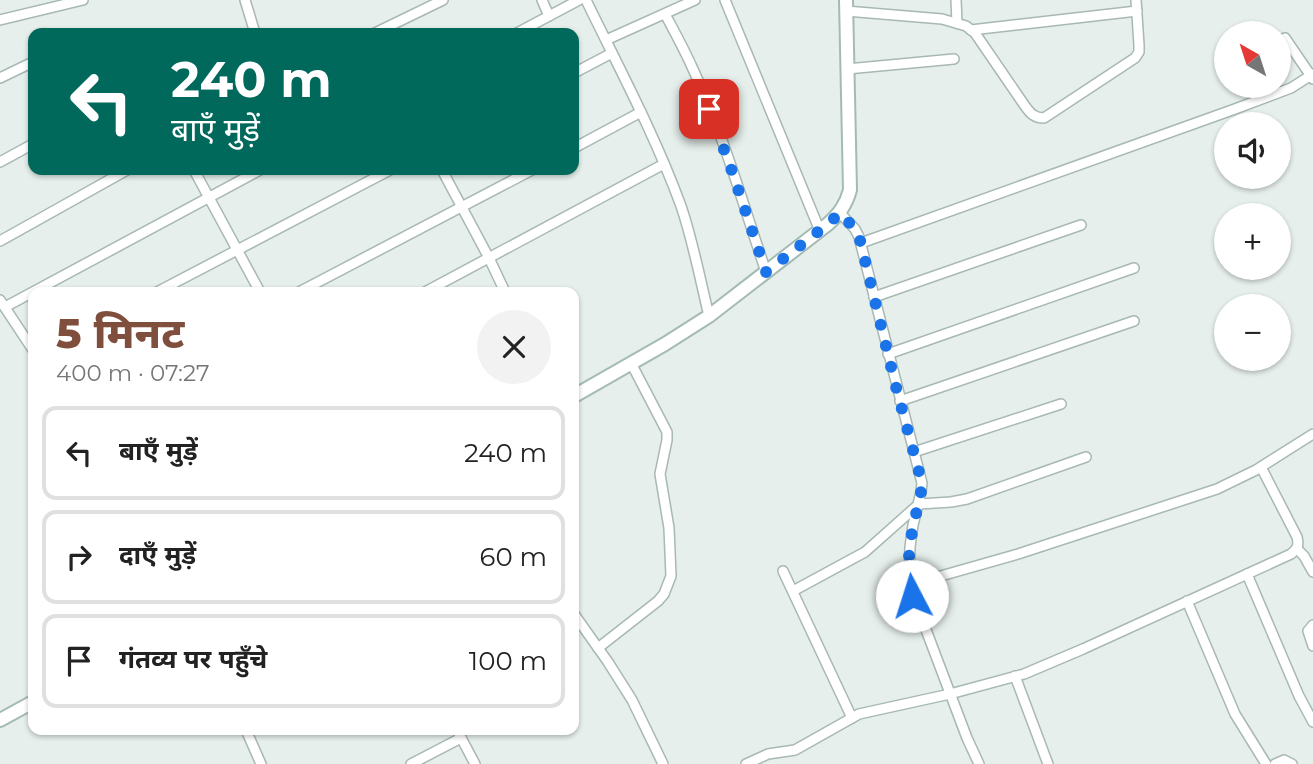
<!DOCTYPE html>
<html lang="hi">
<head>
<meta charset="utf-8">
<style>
	body { margin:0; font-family:Montserrat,"Noto Sans Devanagari",sans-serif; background:#f2f2f2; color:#222; height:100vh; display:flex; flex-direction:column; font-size:26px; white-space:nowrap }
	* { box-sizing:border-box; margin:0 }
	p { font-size:23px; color:#767676 }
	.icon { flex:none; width:38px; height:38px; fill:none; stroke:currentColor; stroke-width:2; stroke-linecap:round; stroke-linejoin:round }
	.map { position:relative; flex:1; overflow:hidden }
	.sheet { position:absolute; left:28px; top:287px; width:551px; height:448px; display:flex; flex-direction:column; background:#fff; border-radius:14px; box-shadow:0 2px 5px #0004 }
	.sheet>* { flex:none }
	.hud { position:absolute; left:28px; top:28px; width:551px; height:147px; border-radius:14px; box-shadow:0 2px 5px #0004; background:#00695c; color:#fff; overflow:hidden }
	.needle { width:46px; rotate:321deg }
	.controls { position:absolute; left:1214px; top:21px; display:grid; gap:14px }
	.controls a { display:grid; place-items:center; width:77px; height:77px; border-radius:50%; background:#fff; box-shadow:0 2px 5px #0004; font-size:35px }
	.pin { position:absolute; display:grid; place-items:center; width:60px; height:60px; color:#fff; margin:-30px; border-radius:14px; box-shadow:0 4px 10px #0006 }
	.me { position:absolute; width:77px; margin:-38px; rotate:355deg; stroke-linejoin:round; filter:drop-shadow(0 0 5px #0008) }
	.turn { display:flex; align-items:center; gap:24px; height:147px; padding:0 28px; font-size:32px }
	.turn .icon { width:91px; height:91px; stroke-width:2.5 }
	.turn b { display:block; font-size:49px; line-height:60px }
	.round { display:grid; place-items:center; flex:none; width:74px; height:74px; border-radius:37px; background:#f2f2f2 }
	.summary { display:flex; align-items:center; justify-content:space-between; height:119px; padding:0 28px }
	h1 { font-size:42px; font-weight:800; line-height:52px; color:#804e3d }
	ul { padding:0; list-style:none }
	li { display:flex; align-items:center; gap:21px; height:94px; margin:0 14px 10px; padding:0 14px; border:4px solid #e0e0e0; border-radius:14px }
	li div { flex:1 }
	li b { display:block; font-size:26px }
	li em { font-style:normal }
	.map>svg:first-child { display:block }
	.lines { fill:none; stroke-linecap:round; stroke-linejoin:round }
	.street-casing { stroke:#a8b8b2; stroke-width:12 }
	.secondary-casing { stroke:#a4bbb3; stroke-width:16 }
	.street { stroke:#fff; stroke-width:9 }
	.secondary { stroke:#fff; stroke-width:12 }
	.route { stroke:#1a73e8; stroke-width:12; stroke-dasharray:0 21.6 }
</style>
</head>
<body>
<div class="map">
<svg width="1313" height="764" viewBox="0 0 1313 764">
	<rect width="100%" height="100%" fill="#e6efeb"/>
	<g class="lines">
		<g class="street-casing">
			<g id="street">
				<path d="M 245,0 L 255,33"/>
				<path d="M 542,0 L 549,16"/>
				<path d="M 586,0 C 619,68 655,135 681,206 C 693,241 700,279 709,316"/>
				<path d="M 725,0 L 820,231"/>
				<path d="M 956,0 L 957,23"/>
				<path d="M 846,11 L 942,19 L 966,26 L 975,33 L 1025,106 C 1030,113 1034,118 1044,118 L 1135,58 L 1139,52 L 1139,45 L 1136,0"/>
				<path d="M 665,14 C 674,31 684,49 692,67 C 723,133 743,204 766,272"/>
				<path d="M 0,20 L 83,0"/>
				<path d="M 971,30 L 1137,11"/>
				<path d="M 375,33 L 443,0"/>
				<path d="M 517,33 L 579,0"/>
				<path d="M 1285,38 L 1313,79"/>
				<path d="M 606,40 L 695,0"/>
				<path d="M 847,69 L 954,59"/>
				<path d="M 574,73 L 612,53"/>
				<path d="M 0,78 L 33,62"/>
				<path d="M 574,148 L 641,112"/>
				<path d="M 0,162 L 33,144"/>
				<path d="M 194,170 L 260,292"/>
				<path d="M 442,170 L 489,258 L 505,292"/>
				<path d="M 840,213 L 855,229 L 859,237 L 922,483 L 921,492 L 913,525 L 910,547 L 909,585 L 967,738 L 979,764"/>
				<path d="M 0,241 L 127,170"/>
				<path d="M 861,243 L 1235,109 L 1291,88 L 1313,74"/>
				<path d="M 157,292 L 390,170"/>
				<path d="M 299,292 L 532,170"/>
				<path d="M 425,292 L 664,164"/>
				<path d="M 874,297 L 1081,225"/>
				<path d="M 0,300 L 33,350"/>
				<path d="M 5,307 L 260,170"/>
				<path d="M 888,354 L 1134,268"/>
				<path d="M 900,401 L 1134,321"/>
				<path d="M 914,452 L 1061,404"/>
				<path d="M 1297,549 L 1304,556 L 1313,572"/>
				<path d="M 783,571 L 852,718"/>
				<path d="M 1247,574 L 1299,696 L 1313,722"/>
				<path d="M 909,585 L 1018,554 L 1217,489 L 1256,470 L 1313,434"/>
				<path d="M 793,591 L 865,552 L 919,504 L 951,502 L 967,499 L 1086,457"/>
				<path d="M 1187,601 L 1235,714 L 1266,764"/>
				<path d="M 574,614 L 608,662 L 632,700 L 663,764"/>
				<path d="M 1313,625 L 1308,631 L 1313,646"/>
				<path d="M 598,648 L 658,601 L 664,594 L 671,576 L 669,528 L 660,474 L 667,440 L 667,432 L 631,363"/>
				<path d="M 1015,676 L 1048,764"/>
				<path d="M 246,730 L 261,764"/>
				<path d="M 457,730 L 475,764"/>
				<path d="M 411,764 L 461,738"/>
				<path d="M 746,764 L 768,754 L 795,750 L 859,714 L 950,694 L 1024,674 L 1083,649 L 1291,554 C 1298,548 1299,545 1297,537 L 1261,467"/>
				<path d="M 1275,764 L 1284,760 L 1292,764"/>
			</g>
		</g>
		<g class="secondary-casing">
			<g id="secondary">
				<path d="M 574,396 L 665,344 L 709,316 L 828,224 C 839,214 846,205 850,190 L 846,0"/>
				<path d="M 0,720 L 33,702"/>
			</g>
		</g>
		<use href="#street" class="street"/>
		<use href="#secondary" class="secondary"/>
	</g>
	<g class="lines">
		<path class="route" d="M 709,109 L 733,174 L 766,272 L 828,224 L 840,213 L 855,229 L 859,236 L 897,391 L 922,483 C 921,497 917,509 914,522 C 909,546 906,573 912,596"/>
	</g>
</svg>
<div class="controls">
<a><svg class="needle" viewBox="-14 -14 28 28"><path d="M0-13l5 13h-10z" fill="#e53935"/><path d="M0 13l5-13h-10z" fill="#767676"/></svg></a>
<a><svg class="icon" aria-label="sound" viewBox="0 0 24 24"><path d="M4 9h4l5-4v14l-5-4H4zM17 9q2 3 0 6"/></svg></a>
<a>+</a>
<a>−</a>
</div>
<div class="pin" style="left:709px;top:109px;background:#d93025"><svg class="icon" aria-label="arrive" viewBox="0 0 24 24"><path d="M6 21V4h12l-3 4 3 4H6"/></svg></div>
<svg class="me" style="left:912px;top:596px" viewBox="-20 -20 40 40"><circle r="19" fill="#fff"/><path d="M0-13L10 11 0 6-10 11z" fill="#1a73e8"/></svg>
<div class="hud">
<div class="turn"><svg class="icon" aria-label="left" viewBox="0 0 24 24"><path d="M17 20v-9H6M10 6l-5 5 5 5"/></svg><div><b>240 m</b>बाएँ मुड़ें</div></div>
</div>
<section class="sheet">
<div class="summary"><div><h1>5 मिनट</h1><p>400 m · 07:27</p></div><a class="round"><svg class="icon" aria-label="close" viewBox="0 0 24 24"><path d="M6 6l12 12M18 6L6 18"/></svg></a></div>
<ul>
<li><svg class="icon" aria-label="left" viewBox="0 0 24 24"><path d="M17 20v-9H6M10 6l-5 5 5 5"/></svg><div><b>बाएँ मुड़ें</b></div><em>240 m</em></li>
<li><svg class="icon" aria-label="right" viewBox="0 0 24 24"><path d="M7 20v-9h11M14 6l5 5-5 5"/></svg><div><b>दाएँ मुड़ें</b></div><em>60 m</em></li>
<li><svg class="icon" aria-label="arrive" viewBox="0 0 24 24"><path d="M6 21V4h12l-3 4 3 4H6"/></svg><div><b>गंतव्य पर पहुँचे</b></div><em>100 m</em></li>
</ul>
</section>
</div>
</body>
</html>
